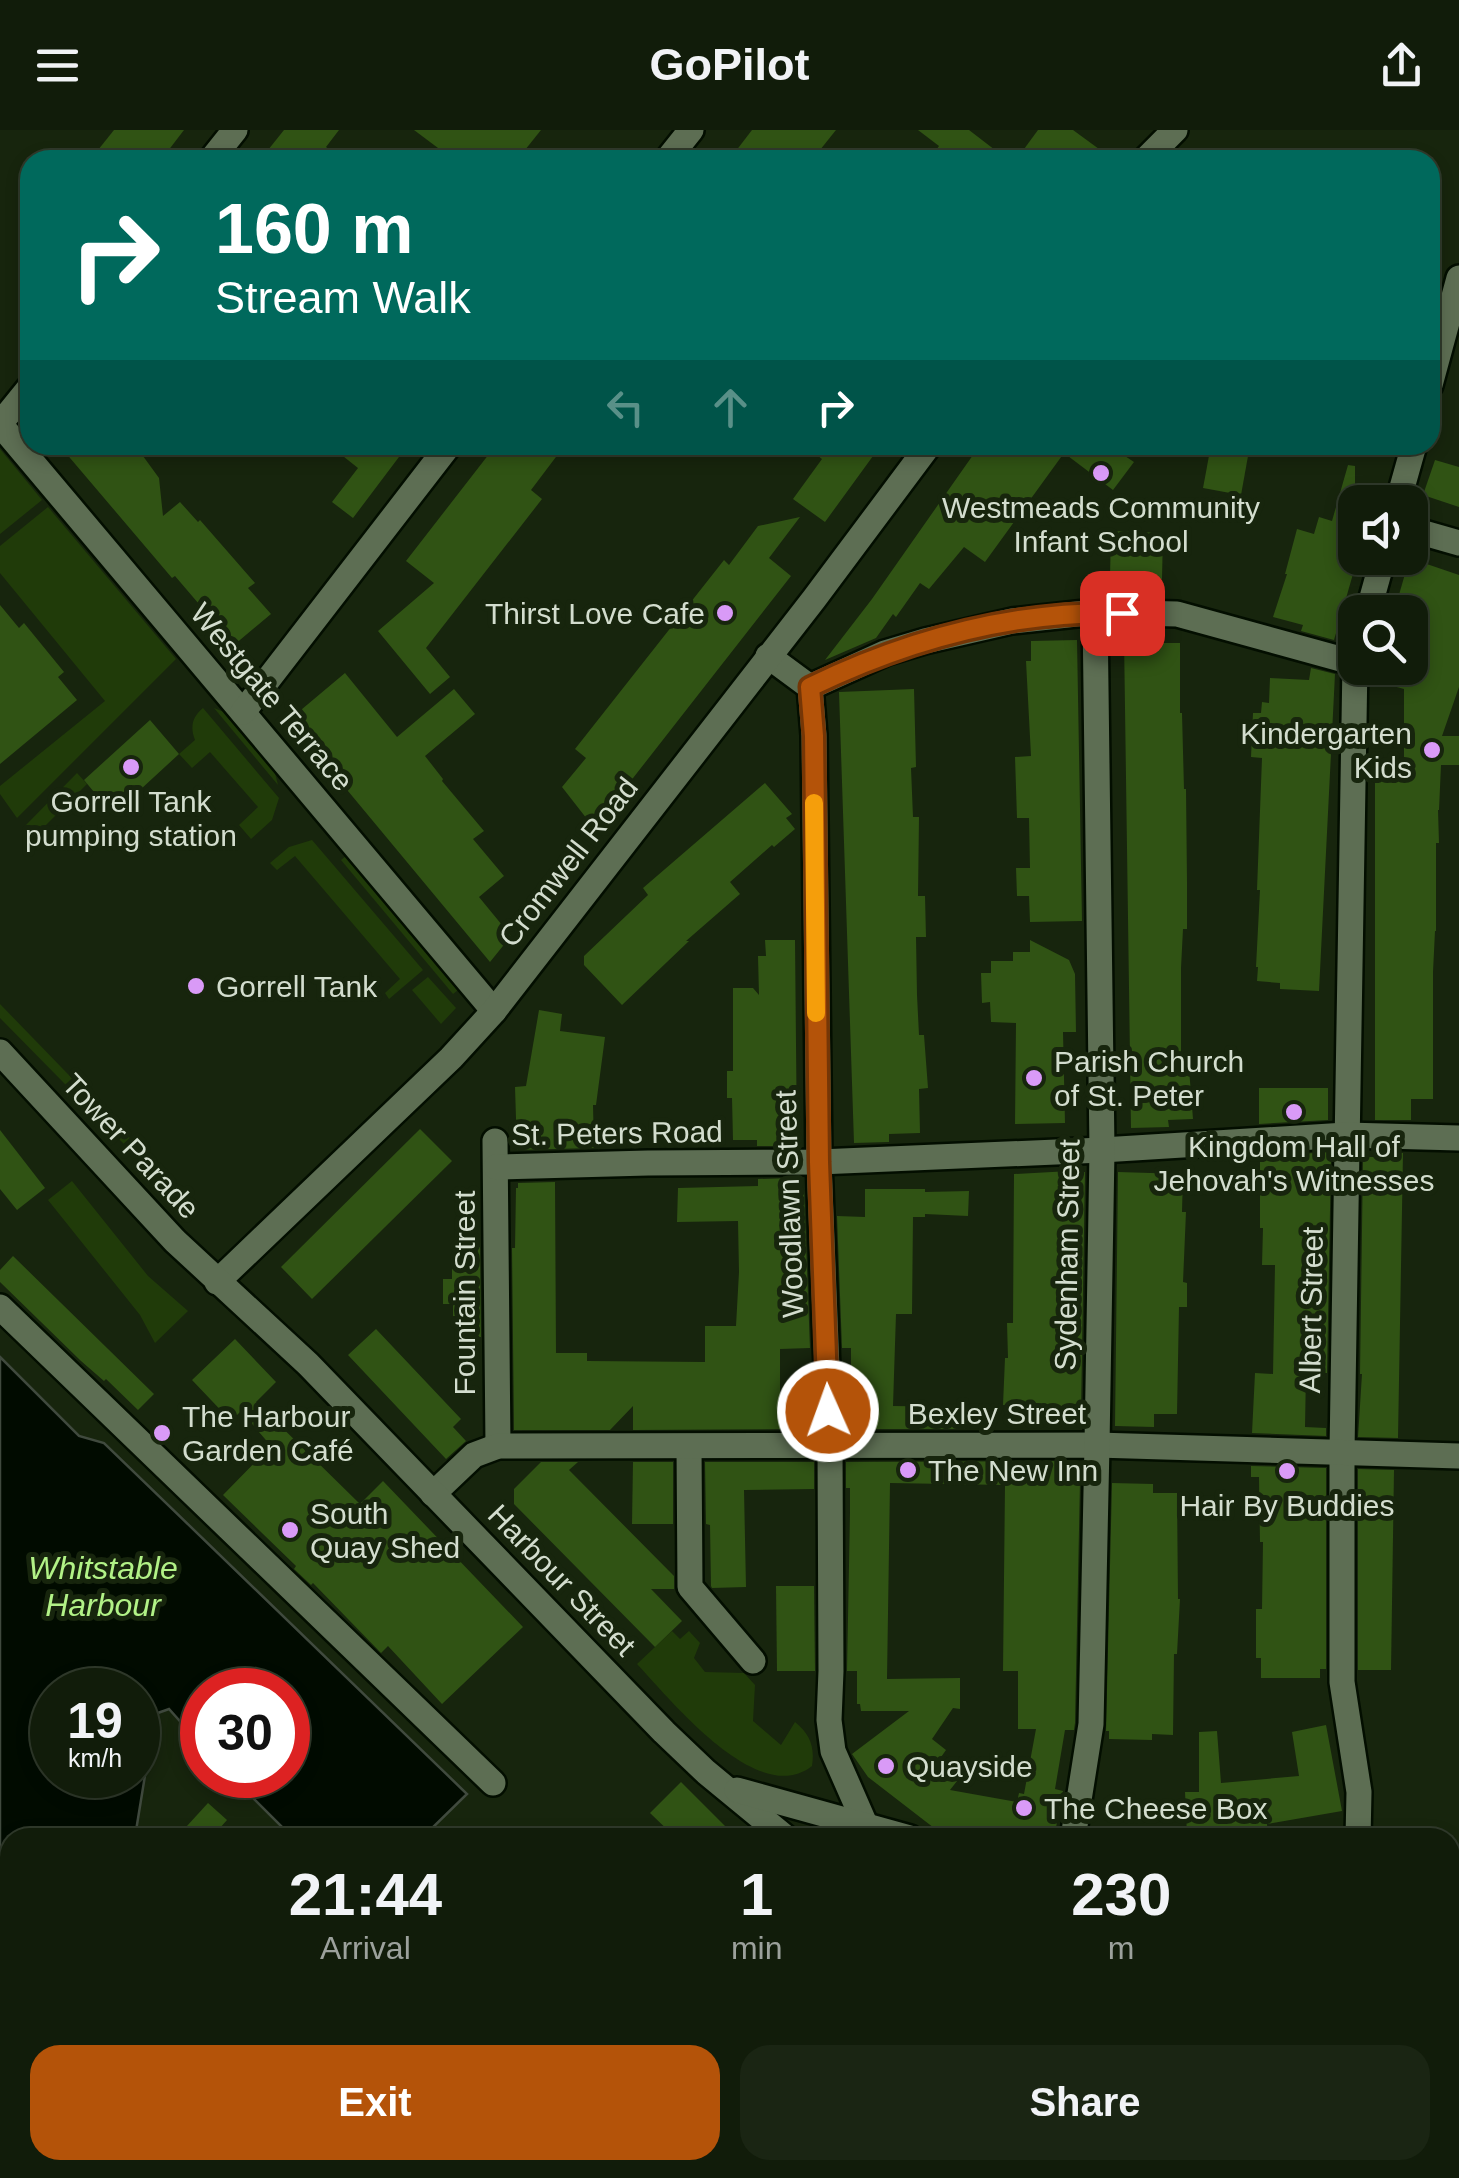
<!DOCTYPE html>
<html lang="en">
<head>
<meta charset="utf-8">
<style>
	body { margin:0; font-family:Arial,sans-serif; background:#1a2513; color:#f1f3f6; height:100vh; display:flex; flex-direction:column; font-size:38px; white-space:nowrap }
	* { box-sizing:border-box; margin:0 }
	p { font-size:32px; color:#9ca19c }
	.icon { flex:none; width:55px; height:55px; fill:none; stroke:currentColor; stroke-width:2; stroke-linecap:round; stroke-linejoin:round }
	.map { position:relative; flex:1; overflow:hidden }
	.side { position:absolute; left:0px; top:1698px; width:1460px; height:352px; display:flex; flex-direction:column; background:#111c0a; border-radius:30px 30px 0 0; box-shadow:0 5px 15px #0003,0 0 0 2px #303a2b }
	.side>* { flex:none }
	.banner { position:absolute; left:20px; top:20px; width:1420px; height:305px; border-radius:30px; box-shadow:0 5px 15px #0003,0 0 0 2px #303a2b; background:#00695c; color:#fff; overflow:hidden }
	.fabs { position:absolute; left:1338px; top:355px; display:grid; gap:20px }
	.fabs a { display:grid; place-items:center; width:90px; height:90px; border-radius:20px; background:#111c0a; box-shadow:0 5px 15px #0003,0 0 0 2px #303a2b; font-size:50px }
	.speed { position:absolute; left:30px; top:1538px; display:flex; gap:20px; font-size:50px; font-weight:700; text-align:center }
	.speed>* { display:grid; place-content:center; width:130px; height:130px; border-radius:50%; background:#111c0a; box-shadow:0 5px 15px #0003,0 0 0 2px #303a2b; line-height:1 }
	.speed small { font-size:25px; font-weight:400 }
	.speed .limit { border:15px solid #d22; background:#fff; color:#111 }
	.pin { position:absolute; display:grid; place-items:center; width:85px; height:85px; color:#fff; margin:-42px; border-radius:20px; box-shadow:0 5px 15px #0006 }
	.me { position:absolute; width:110px; margin:-55px; rotate:358deg; stroke-linejoin:round; filter:drop-shadow(0 0 8px #0008) }
	.turn { display:flex; align-items:center; gap:35px; height:210px; padding:0 30px; font-size:45px }
	.turn .icon { width:130px; height:130px; stroke-width:2.5 }
	.turn b { display:block; font-size:70px; line-height:85px }
	.lanes { display:flex; align-items:center; height:95px; padding:0 30px; background:#0003; justify-content:center; gap:50px; direction:ltr }
	.lanes .off { opacity:.35 }
	.eta { display:flex; justify-content:space-evenly; align-items:center; height:170px; text-align:center }
	.eta b { font-size:60px; font-weight:700; line-height:70px }
	.primary-button { display:flex; gap:20px; margin-top:auto; padding:20px 30px }
	.primary-button a { flex:1; height:115px; border-radius:30px; background:#b45309; color:#fff; font-size:40px; font-weight:700; line-height:115px; text-align:center }
	.primary-button a+a { background:#1a2513; color:#f1f3f6 }
	header { display:flex; justify-content:space-between; align-items:center; height:130px; padding:0 30px; background:#111c0a; font-size:45px; font-weight:700 }
	.map>svg:first-child { display:block }
	.green { fill:#203b09 }
	.water { fill:#010b00; stroke:#404a3e; stroke-width:2.5; fill-rule:evenodd }
	.building { fill:#305314; fill-rule:evenodd }
	.lines { fill:none; stroke-linecap:round; stroke-linejoin:round }
	.street-casing { stroke:#030e00; stroke-width:30 }
	.secondary-casing { stroke:#030e00; stroke-width:30 }
	.street { stroke:#5d6e53; stroke-width:25 }
	.secondary { stroke:#5d6e53; stroke-width:25 }
	.route-casing { stroke:#753606; stroke-width:25 }
	.route { stroke:#b45309; stroke-width:18 }
	.slow { stroke:#f59e0b; stroke-width:18 }
	.poi-dot { fill:#d99af7; stroke:#17250d; stroke-width:4 }
	.labels { text-anchor:middle; dominant-baseline:central; stroke-width:10; stroke-linejoin:round; paint-order:stroke }
	.poi-label { font-size:30px; fill:#d3ddce; stroke:#17250d; text-anchor:start }
	.street-label { font-size:30px; fill:#d3ddce; stroke:#17250d }
	.water-label { font-size:32px; font-style:italic; fill:#b2f287; stroke:#17250d }
</style>
</head>
<body>
<header><svg class="icon" aria-label="menu" viewBox="0 0 24 24"><path d="M4 6h16M4 12h16M4 18h16"/></svg>GoPilot<svg class="icon" aria-label="share" viewBox="0 0 24 24"><path d="M12 15V3M7 8l5-5 5 5M5 13v7h14v-7"/></svg></header>
<div class="map">
<svg width="1459" height="2048" viewBox="0 0 1459 2048">
	<rect width="100%" height="100%" fill="#17250d"/>
	<g class="green">
		<path d="M 0,319 L 42,370 L 0,404 Z"/>
		<path d="M 48,377 L 176,529 L 17,688 L 0,664 L 0,656 L 105,571 L 0,443 L 0,416 Z"/>
		<path d="M 203,578 L 279,668 L 272,690 L 251,709 L 239,695 L 258,677 L 210,622 L 192,638 L 179,624 L 195,610 C 190,597 192,587 203,578 Z"/>
		<path d="M 214,578 L 229,584 L 275,643 L 278,655 Z"/>
		<path d="M 77,643 L 87,654 L 35,706 L 25,696 Z"/>
		<path d="M 312,710 L 423,840 L 389,869 L 385,863 L 400,849 L 295,726 L 277,740 L 270,733 L 289,717 Z"/>
		<path d="M 346,726 L 458,860 L 453,864 L 341,730 Z"/>
		<path d="M 428,847 L 456,878 L 441,894 L 412,860 Z"/>
		<path d="M 0,874 L 188,1068 L 183,1074 L 0,888 Z"/>
		<path d="M 72,1051 L 148,1146 L 188,1181 L 155,1213 L 140,1185 L 48,1070 Z"/>
		<path d="M 672,1501 L 680,1509 L 689,1501 L 700,1513 L 694,1528 L 705,1542 L 744,1543 L 755,1555 L 753,1591 L 781,1615 L 795,1592 C 810,1604 815,1617 812,1636 C 758,1679 670,1569 637,1534 Z"/>
	</g>
	<g class="water">
		<path d="M 0,1227 L 79,1306 L 104,1313 L 467,1664 L 423,1707 L 292,1707 L 230,1645 L 288,1645 L 288,1560 L 202,1560 L 202,1616 L 169,1579 L 155,1584 L 135,1707 L 10,1708 L 10,2040 L 79,2040 L 78,2048 L 0,2048 ZM 52,1560 L 138,1560 L 138,1645 L 52,1645 Z"/>
		<path d="M 264,2040 L 453,2040 L 493,2048 L 262,2048 Z"/>
	</g>
	<g class="building">
		<path d="M 114,0 L 184,0 L 161,30 L 111,30 L 98,20 Z"/>
		<path d="M 284,0 L 339,0 L 326,17 L 343,30 L 260,30 Z"/>
		<path d="M 414,0 L 541,0 L 517,30 L 454,30 Z"/>
		<path d="M 752,0 L 836,0 L 812,30 L 729,30 Z"/>
		<path d="M 918,0 L 969,0 L 1008,30 L 929,30 L 939,16 Z"/>
		<path d="M 1038,0 L 1073,0 L 1114,30 L 1016,30 Z"/>
		<path d="M 59,315 L 135,315 L 159,348 L 163,386 L 180,372 L 198,392 L 200,390 L 255,453 L 248,458 L 271,484 L 234,515 L 175,446 L 172,448 Z"/>
		<path d="M 329,315 L 408,315 L 353,388 L 332,372 L 358,338 Z"/>
		<path d="M 496,315 L 565,315 L 531,360 L 542,369 L 426,518 L 450,547 L 430,564 L 378,501 L 434,453 L 406,431 Z"/>
		<path d="M 804,315 L 881,315 L 825,392 L 793,369 L 822,329 Z"/>
		<path d="M 980,315 L 1133,315 L 1125,326 L 1134,332 L 1113,360 L 1064,323 L 985,432 L 964,417 L 929,459 L 920,453 L 896,487 L 893,484 L 876,508 L 825,530 L 872,469 Z"/>
		<path d="M 1211,315 L 1250,315 L 1241,365 L 1203,358 Z"/>
		<path d="M 1435,330 L 1459,337 L 1459,377 L 1423,365 Z"/>
		<path d="M 1348,335 L 1355,336 L 1355,437 L 1334,510 L 1301,501 L 1303,495 L 1273,487 L 1287,444 L 1285,444 L 1297,399 L 1314,404 L 1319,387 L 1332,391 Z"/>
		<path d="M 800,387 L 769,428 L 791,446 L 594,698 L 562,657 L 586,628 L 575,619 L 724,430 L 729,435 L 758,396 Z"/>
		<path d="M 1111,401 L 1163,403 L 1162,449 L 1110,447 Z"/>
		<path d="M 1418,431 L 1459,445 L 1459,557 L 1442,606 L 1459,606 L 1459,635 L 1441,635 L 1439,680 L 1438,680 L 1439,713 L 1436,713 L 1436,801 L 1435,801 L 1433,842 L 1433,969 L 1411,969 L 1411,990 L 1375,990 L 1375,638 L 1404,638 L 1404,559 L 1371,550 L 1371,538 L 1410,538 L 1410,482 L 1394,482 L 1407,437 Z"/>
		<path d="M 0,475 L 19,498 L 24,493 L 64,542 L 58,547 L 77,570 L 0,634 Z"/>
		<path d="M 1163,507 L 1163,513 L 1180,513 L 1180,583 L 1182,583 L 1184,659 L 1186,659 L 1187,752 L 1187,799 L 1183,799 L 1181,838 L 1181,926 L 1188,926 L 1193,989 L 1168,990 L 1169,997 L 1131,998 L 1124,508 Z"/>
		<path d="M 1077,510 L 1082,791 L 1030,792 L 1029,766 L 1017,766 L 1016,738 L 1030,738 L 1029,688 L 1017,688 L 1015,627 L 1031,626 L 1026,531 L 1031,531 L 1031,511 Z"/>
		<path d="M 1311,538 L 1335,544 L 1319,861 L 1280,859 L 1280,853 L 1257,851 L 1258,837 L 1256,837 L 1260,760 L 1257,760 L 1262,628 L 1251,627 L 1253,583 L 1261,583 L 1262,572 L 1269,573 L 1270,548 L 1309,550 Z"/>
		<path d="M 345,543 L 397,607 L 454,559 L 475,584 L 425,626 L 443,649 L 442,651 L 484,701 L 473,709 L 504,746 L 479,767 L 511,806 L 490,832 L 289,590 Z"/>
		<path d="M 914,559 L 916,637 L 911,638 L 913,687 L 919,687 L 918,766 L 925,766 L 926,807 L 916,807 L 917,865 L 919,905 L 924,905 L 928,958 L 919,959 L 920,1003 L 889,1004 L 889,1012 L 854,1013 L 839,562 Z"/>
		<path d="M 150,590 L 179,624 L 141,659 L 138,656 L 109,680 L 84,650 Z"/>
		<path d="M 765,653 L 792,684 L 786,688 L 795,699 L 774,717 L 772,715 L 730,752 L 740,764 L 686,811 L 689,811 L 622,875 L 584,835 L 584,826 L 648,765 L 643,758 Z"/>
		<path d="M 765,810 L 795,810 L 797,1016 L 757,1016 L 757,1010 L 733,1010 L 732,968 L 727,968 L 727,941 L 733,941 L 733,858 L 753,858 L 759,865 L 758,826 L 766,826 Z"/>
		<path d="M 1030,810 L 1069,830 L 1075,844 L 1076,902 L 1063,902 L 1065,993 L 1015,994 L 1016,893 L 991,892 L 990,872 L 982,873 L 981,843 L 991,843 L 991,831 L 1013,831 L 1013,822 L 1030,822 Z"/>
		<path d="M 539,880 L 562,884 L 560,901 L 605,907 L 596,975 L 593,975 L 594,1018 L 517,1020 L 515,957 L 526,956 Z"/>
		<path d="M 1259,958 L 1328,958 L 1328,990 L 1259,994 Z"/>
		<path d="M 420,999 L 452,1031 L 312,1169 L 281,1137 Z"/>
		<path d="M 0,1000 L 45,1058 L 17,1080 L 0,1059 Z"/>
		<path d="M 1328,1022 L 1328,1026 L 1331,1026 L 1327,1243 L 1306,1242 L 1305,1297 L 1326,1298 L 1326,1306 L 1252,1303 L 1255,1243 L 1273,1244 L 1275,1135 L 1262,1135 L 1263,1098 L 1260,1098 L 1260,1027 Z"/>
		<path d="M 1376,1022 L 1403,1023 L 1398,1308 L 1358,1307 L 1362,1244 L 1360,1244 L 1363,1027 L 1376,1027 Z"/>
		<path d="M 1070,1041 L 1085,1042 L 1081,1283 L 1022,1282 L 1022,1276 L 1003,1275 L 1005,1228 L 1008,1228 L 1007,1193 L 1013,1193 L 1014,1044 Z"/>
		<path d="M 1118,1042 L 1183,1044 L 1182,1082 L 1186,1082 L 1183,1152 L 1187,1153 L 1187,1177 L 1179,1177 L 1177,1284 L 1154,1284 L 1154,1297 L 1115,1296 Z"/>
		<path d="M 791,1048 L 804,1060 L 810,1218 L 780,1219 L 780,1264 L 803,1264 L 803,1299 L 633,1300 L 633,1276 L 610,1300 L 514,1300 L 512,1118 L 515,1118 L 516,1058 L 518,1058 L 518,1053 L 555,1052 L 556,1223 L 587,1223 L 587,1231 L 705,1232 L 705,1196 L 736,1196 L 739,1142 L 738,1091 L 677,1092 L 678,1058 L 758,1056 L 758,1049 Z"/>
		<path d="M 865,1059 L 925,1059 L 925,1062 L 969,1061 L 968,1086 L 925,1084 L 925,1087 L 913,1087 L 912,1184 L 896,1184 L 894,1245 L 893,1276 L 965,1277 L 965,1299 L 851,1299 L 851,1218 L 842,1218 L 837,1086 L 865,1087 Z"/>
		<path d="M 464,1117 L 480,1117 L 481,1207 L 464,1207 L 464,1186 L 453,1186 L 453,1174 L 443,1174 L 443,1149 L 452,1149 L 452,1138 L 464,1138 Z"/>
		<path d="M 13,1126 L 154,1264 L 138,1280 L 106,1249 L 104,1251 L 81,1231 L 0,1152 L 0,1140 Z"/>
		<path d="M 376,1199 L 461,1289 L 453,1297 L 466,1311 L 446,1329 L 348,1225 Z"/>
		<path d="M 235,1209 L 276,1252 L 256,1272 L 360,1374 L 383,1351 L 523,1497 L 442,1574 L 388,1516 L 381,1523 L 313,1453 L 311,1455 L 294,1439 L 296,1436 L 223,1365 L 271,1316 L 241,1281 L 231,1291 L 192,1250 Z"/>
		<path d="M 1076,1331 L 1076,1352 L 1080,1352 L 1075,1593 L 1074,1600 L 1065,1600 L 1055,1659 L 1063,1661 L 1054,1708 L 947,1708 L 868,1647 L 852,1624 L 909,1581 L 861,1581 L 860,1574 L 857,1574 L 857,1541 L 847,1541 L 850,1382 L 850,1358 L 846,1358 L 846,1332 ZM 890,1353 L 1005,1355 L 1003,1541 L 1018,1541 L 1018,1599 L 1036,1599 L 1024,1664 L 1019,1663 L 1017,1672 L 950,1660 L 961,1646 L 939,1630 L 946,1620 L 932,1609 L 953,1578 L 960,1579 L 960,1548 L 887,1549 Z"/>
		<path d="M 541,1332 L 578,1332 L 569,1340 L 674,1446 L 674,1459 L 651,1459 L 682,1491 L 655,1517 L 514,1374 L 514,1359 Z"/>
		<path d="M 633,1332 L 673,1332 L 673,1394 L 632,1394 Z"/>
		<path d="M 705,1332 L 814,1332 L 814,1359 L 744,1360 L 746,1457 L 712,1458 L 711,1456 L 710,1395 L 706,1394 Z"/>
		<path d="M 1251,1336 L 1326,1338 L 1326,1539 L 1320,1539 L 1320,1548 L 1261,1548 L 1261,1528 L 1256,1528 L 1256,1479 L 1262,1479 L 1263,1412 L 1260,1412 L 1259,1347 L 1251,1347 Z"/>
		<path d="M 1358,1339 L 1394,1340 L 1391,1540 L 1358,1540 Z"/>
		<path d="M 1112,1353 L 1153,1354 L 1153,1363 L 1177,1363 L 1178,1469 L 1180,1469 L 1177,1524 L 1174,1524 L 1173,1605 L 1152,1604 L 1152,1610 L 1109,1609 L 1109,1601 L 1106,1601 Z"/>
		<path d="M 776,1456 L 814,1456 L 815,1541 L 777,1541 Z"/>
		<path d="M 1326,1595 L 1342,1681 L 1267,1694 L 1268,1708 L 1203,1708 L 1203,1703 L 1187,1705 L 1185,1662 L 1199,1662 L 1199,1602 L 1217,1601 L 1221,1653 L 1299,1646 L 1292,1602 Z"/>
		<path d="M 681,1652 L 737,1708 L 676,1708 L 650,1683 Z"/>
		<path d="M 208,1673 L 227,1690 L 211,1708 L 176,1708 Z"/>
	</g>
	<g class="lines">
		<g class="street-casing">
			<g id="street">
				<path d="M 211,30 L 235,0"/>
				<path d="M 667,30 L 691,0"/>
				<path d="M 1145,30 L 1175,0"/>
				<path d="M 1430,255 L 1459,148"/>
				<path d="M 30,257 L 0,294 L 494,881"/>
				<path d="M 1398,372 L 1414,315"/>
				<path d="M 1410,399 L 1459,413"/>
				<path d="M 1368,482 L 1383,428"/>
				<path d="M 768,526 L 810,557 L 814,605 L 819,1032 L 830,1317 L 831,1541 L 829,1590 L 833,1621 L 865,1694"/>
				<path d="M 1355,532 L 1342,1321 L 1342,1552 L 1359,1662 L 1358,1708"/>
				<path d="M 810,557 L 885,523 L 925,511 L 1012,491 L 1095,482 L 1177,484 L 1355,533"/>
				<path d="M 243,582 L 449,315"/>
				<path d="M 495,1011 L 498,1316"/>
				<path d="M 496,1037 L 648,1033 L 819,1032 L 1102,1020 L 1346,1005 L 1459,1008"/>
				<path d="M 217,1152 L 451,928 L 494,881 L 814,469 L 929,315"/>
				<path d="M 0,1177 L 493,1653"/>
				<path d="M 689,1317 L 690,1457 L 753,1531"/>
				<path d="M 433,1364 L 474,1325 L 498,1316 L 1097,1315 L 1459,1326"/>
				<path d="M 1073,1708 L 1091,1594 L 1097,1315 L 1102,1020 L 1095,482"/>
				<path d="M 1105,2040 L 1116,2048"/>
			</g>
		</g>
		<g class="secondary-casing">
			<g id="secondary">
				<path d="M 0,922 L 175,1111 L 308,1234 L 664,1602 L 706,1642 L 786,1708"/>
				<path d="M 737,1660 L 910,1708"/>
				<path d="M 1450,1779 L 1459,1779"/>
				<path d="M 1450,1972 L 1459,1974"/>
			</g>
		</g>
		<use href="#street" class="street"/>
		<use href="#secondary" class="secondary"/>
	</g>
	<g class="lines">
		<g class="route-casing">
			<path id="route" d="M 828,1281 L 819,1032 L 814,606 L 810,557 C 907,510 1013,481 1122,483"/>
		</g>
		<use href="#route" class="route"/>
		<path class="slow" d="M 814,673 L 816,883"/>
	</g>
	<g class="poi-dot">
		<circle cx="1101" cy="343" r="10"/>
		<circle cx="725" cy="483" r="10"/>
		<circle cx="1432" cy="620" r="10"/>
		<circle cx="131" cy="637" r="10"/>
		<circle cx="196" cy="856" r="10"/>
		<circle cx="1034" cy="948" r="10"/>
		<circle cx="1294" cy="982" r="10"/>
		<circle cx="162" cy="1303" r="10"/>
		<circle cx="908" cy="1340" r="10"/>
		<circle cx="1287" cy="1341" r="10"/>
		<circle cx="290" cy="1400" r="10"/>
		<circle cx="886" cy="1636" r="10"/>
		<circle cx="1024" cy="1678" r="10"/>
	</g>
	<g class="labels">
		<g class="poi-label">
			<text x="1101" y="377" text-anchor="middle">Westmeads Community<tspan x="1101" dy="34">Infant School</tspan></text>
			<text x="705" y="483" text-anchor="end">Thirst Love Cafe</text>
			<text x="1412" y="603" text-anchor="end">Kindergarten<tspan x="1412" dy="34">Kids</tspan></text>
			<text x="131" y="671" text-anchor="middle">Gorrell Tank<tspan x="131" dy="34">pumping station</tspan></text>
			<text x="216" y="856">Gorrell Tank</text>
			<text x="1054" y="931">Parish Church<tspan x="1054" dy="34">of St. Peter</tspan></text>
			<text x="1294" y="1016" text-anchor="middle">Kingdom Hall of<tspan x="1294" dy="34">Jehovah's Witnesses</tspan></text>
			<text x="182" y="1286">The Harbour<tspan x="182" dy="34">Garden Café</tspan></text>
			<text x="928" y="1340">The New Inn</text>
			<text x="1287" y="1375" text-anchor="middle">Hair By Buddies</text>
			<text x="310" y="1383">South<tspan x="310" dy="34">Quay Shed</tspan></text>
			<text x="906" y="1636">Quayside</text>
			<text x="1044" y="1678">The Cheese Box</text>
		</g>
		<g class="street-label">
			<text transform="translate(272 567) rotate(50)">Westgate Terrace</text>
			<text transform="translate(568 732) rotate(-52)">Cromwell Road</text>
			<text transform="translate(617 1003) rotate(-1)">St. Peters Road</text>
			<text transform="translate(131 1016) rotate(47)">Tower Parade</text>
			<text transform="translate(789 1074) rotate(-92)">Woodlawn Street</text>
			<text transform="translate(1067 1125) rotate(-89)">Sydenham Street</text>
			<text transform="translate(464 1163) rotate(-90)">Fountain Street</text>
			<text transform="translate(1311 1180) rotate(-89)">Albert Street</text>
			<text x="997" y="1283">Bexley Street</text>
			<text transform="translate(562 1450) rotate(46)">Harbour Street</text>
		</g>
		<g class="water-label">
			<text x="103" y="1438">Whitstable<tspan x="103" dy="37">Harbour</tspan></text>
		</g>
	</g>
</svg>
<div class="fabs">
<a><svg class="icon" aria-label="sound" viewBox="0 0 24 24"><path d="M4 9h4l5-4v14l-5-4H4zM17 9q2 3 0 6"/></svg></a>
<a><svg class="icon" aria-label="search" viewBox="0 0 24 24"><circle cx="10" cy="10" r="6"/><path d="M15 15l6 6"/></svg></a>
</div>
<div class="speed"><div>19<small>km/h</small></div><div class="limit">30</div></div>
<div class="pin" style="left:1122px;top:483px;background:#d93025"><svg class="icon" aria-label="arrive" viewBox="0 0 24 24"><path d="M6 21V4h12l-3 4 3 4H6"/></svg></div>
<svg class="me" style="left:828px;top:1281px" viewBox="-20 -20 40 40"><circle r="17" fill="#b45309" stroke="#fff" stroke-width="3"/><path d="M0-11L8 9 0 5-8 9z" fill="#fff"/></svg>
<div class="banner">
<div class="turn"><svg class="icon" aria-label="right" viewBox="0 0 24 24"><path d="M7 20v-9h11M14 6l5 5-5 5"/></svg><div><b>160 m</b>Stream Walk</div></div>
<div class="lanes"><svg class="icon off" aria-label="left" viewBox="0 0 24 24"><path d="M17 20v-9H6M10 6l-5 5 5 5"/></svg><svg class="icon off" aria-label="ahead" viewBox="0 0 24 24"><path d="M12 20V5M6 11l6-6 6 6"/></svg><svg class="icon" aria-label="right" viewBox="0 0 24 24"><path d="M7 20v-9h11M14 6l5 5-5 5"/></svg></div>
</div>
<section class="side">
<div class="eta">
<div><b>21:44</b><p>Arrival</p></div>
<div><b>1</b><p>min</p></div>
<div><b>230</b><p>m</p></div>
</div>
<div class="primary-button"><a>Exit</a><a>Share</a></div>
</section>
</div>
</body>
</html>
